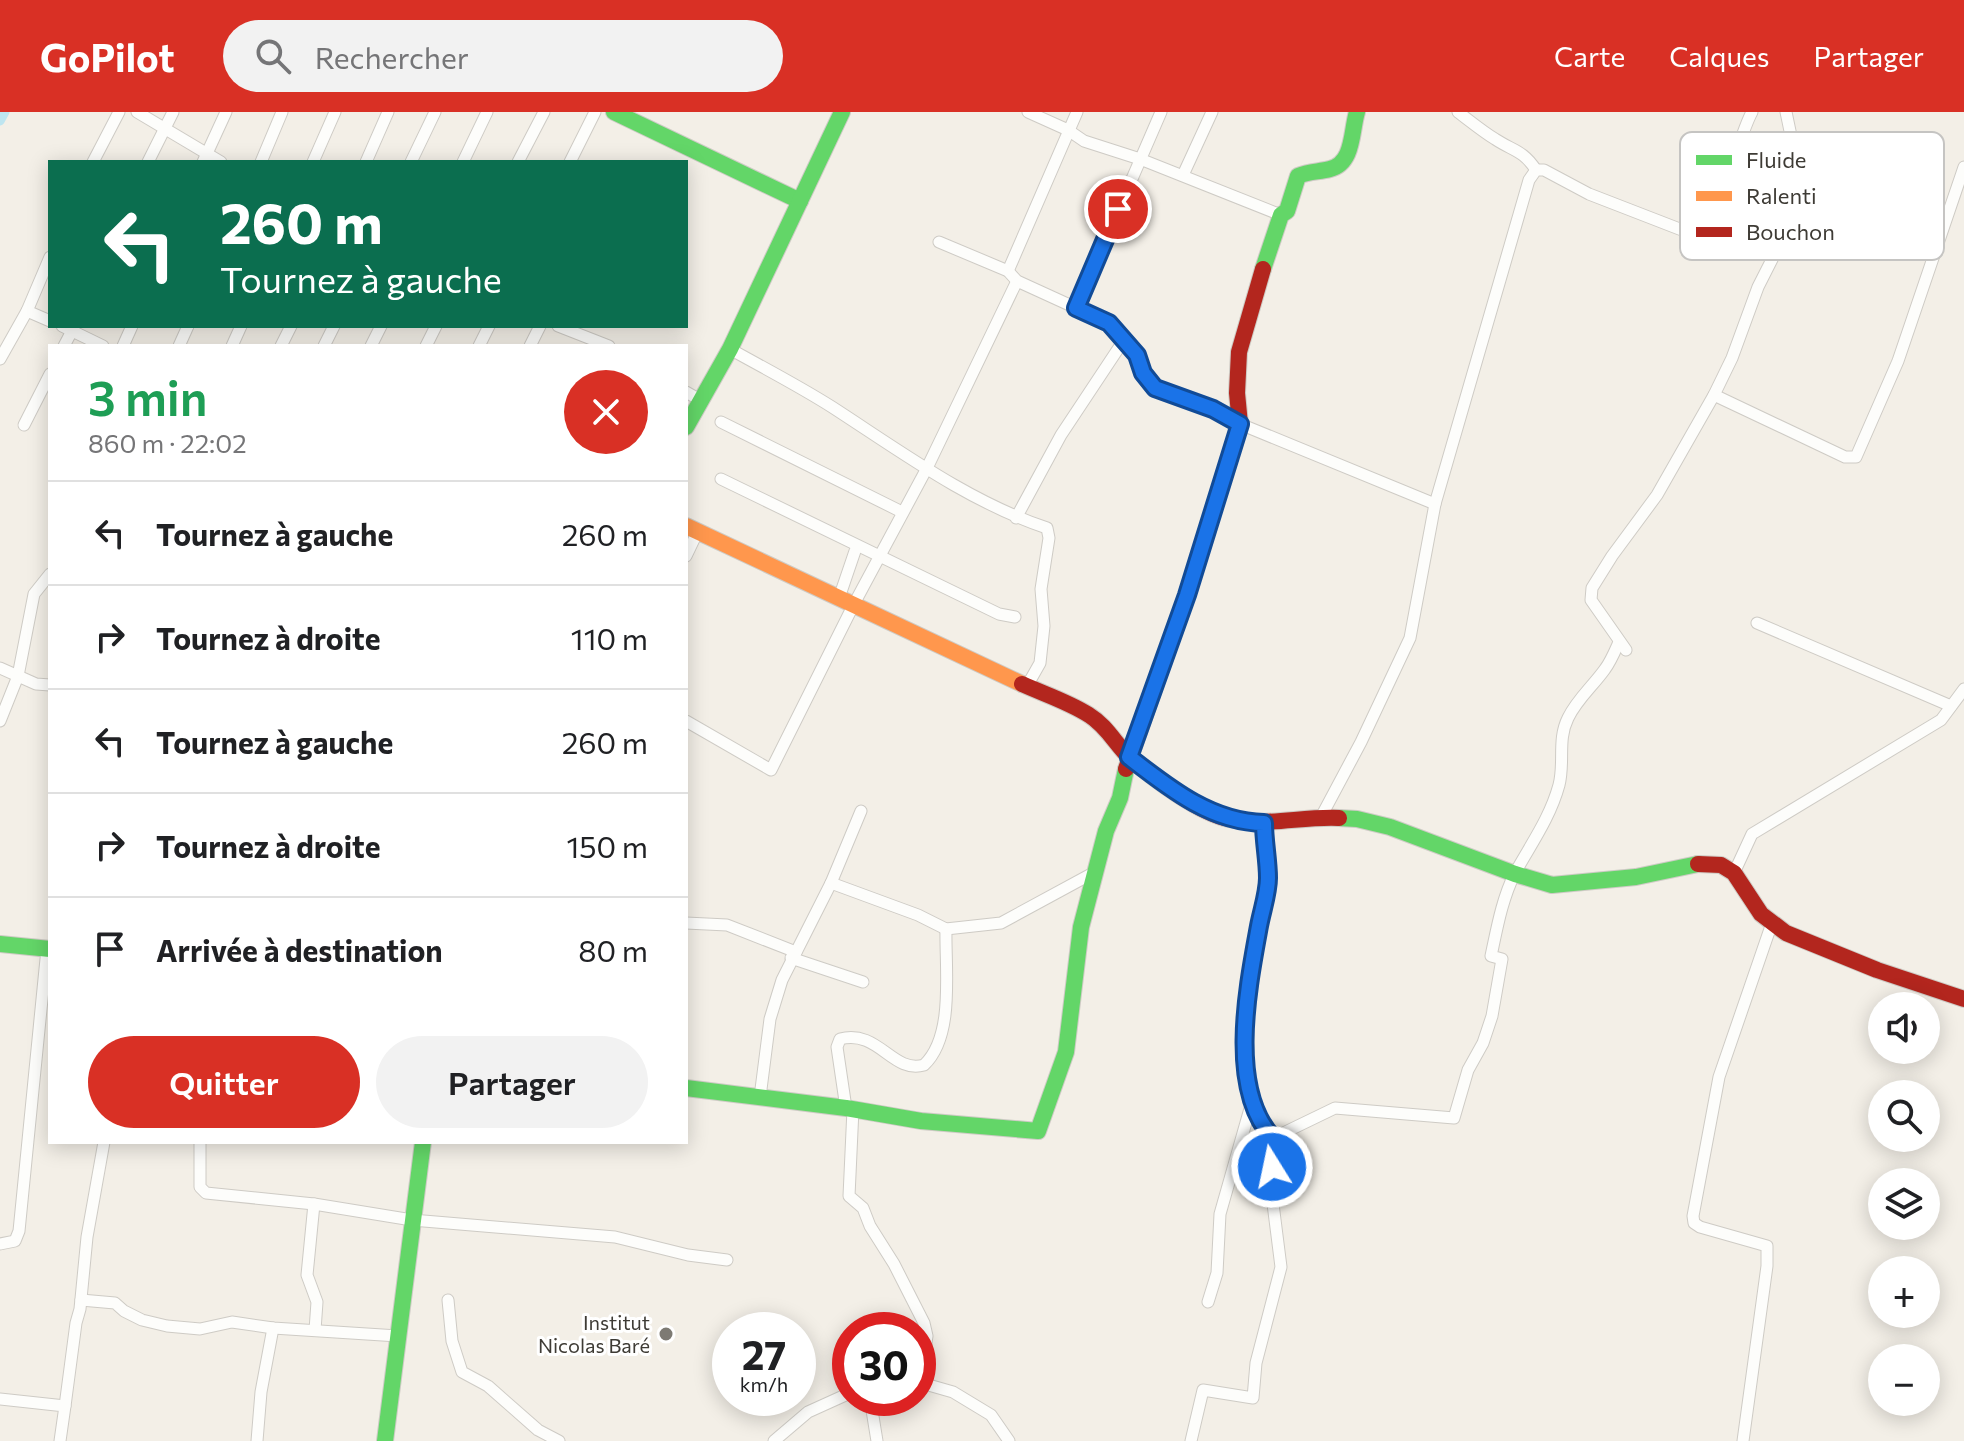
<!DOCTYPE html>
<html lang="fr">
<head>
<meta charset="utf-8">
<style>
	body { margin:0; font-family:Commissioner,sans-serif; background:#f2f2f2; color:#202124; height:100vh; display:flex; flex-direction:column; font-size:30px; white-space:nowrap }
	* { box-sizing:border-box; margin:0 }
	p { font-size:26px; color:#757577 }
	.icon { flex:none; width:44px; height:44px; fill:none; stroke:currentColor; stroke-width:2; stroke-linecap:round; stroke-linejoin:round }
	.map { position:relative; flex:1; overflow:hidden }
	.drawer { position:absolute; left:48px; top:232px; width:640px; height:800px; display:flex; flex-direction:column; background:#fff; border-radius:0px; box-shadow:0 4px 20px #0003 }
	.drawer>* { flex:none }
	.guide { position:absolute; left:48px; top:48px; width:640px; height:168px; border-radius:0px; box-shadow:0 4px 20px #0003; background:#0b6e4f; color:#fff; overflow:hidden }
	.tools { position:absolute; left:1868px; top:880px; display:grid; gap:16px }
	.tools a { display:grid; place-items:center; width:72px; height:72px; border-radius:50%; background:#fff; box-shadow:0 4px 20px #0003; font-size:40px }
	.speed { position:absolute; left:712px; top:1200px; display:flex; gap:16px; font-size:40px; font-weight:700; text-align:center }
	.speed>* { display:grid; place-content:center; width:104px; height:104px; border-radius:50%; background:#fff; box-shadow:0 4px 20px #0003; line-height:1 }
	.speed small { font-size:20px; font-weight:400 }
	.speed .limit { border:12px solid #d22; background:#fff; color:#111 }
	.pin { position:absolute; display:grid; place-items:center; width:68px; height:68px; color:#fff; margin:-34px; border:4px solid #fff; border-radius:50%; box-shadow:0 2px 8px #0007 }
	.me { position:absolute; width:88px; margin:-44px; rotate:350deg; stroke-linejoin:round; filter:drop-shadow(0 0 6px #0008) }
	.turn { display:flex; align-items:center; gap:28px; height:168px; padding:0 40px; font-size:36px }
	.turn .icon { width:104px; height:104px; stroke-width:2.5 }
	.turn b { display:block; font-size:56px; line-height:68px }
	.round { display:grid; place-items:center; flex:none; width:84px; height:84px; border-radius:42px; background:#f2f2f2 }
	.overview { display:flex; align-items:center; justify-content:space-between; height:136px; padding:0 40px }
	h1 { font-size:48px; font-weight:600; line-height:60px; color:#1e9e55 }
	.action { display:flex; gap:16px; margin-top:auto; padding:16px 40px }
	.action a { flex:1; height:92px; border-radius:48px; background:#d93025; color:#fff; font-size:32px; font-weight:600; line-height:92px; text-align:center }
	.action a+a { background:#f2f2f2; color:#202124 }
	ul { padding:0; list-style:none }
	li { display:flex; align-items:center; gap:24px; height:104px; padding:0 40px; border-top:2px solid #e0e0e0 }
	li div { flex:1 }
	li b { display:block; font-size:30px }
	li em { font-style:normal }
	header { display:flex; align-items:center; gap:48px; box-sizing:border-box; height:112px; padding:0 40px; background:#d93025; color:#fff }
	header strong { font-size:38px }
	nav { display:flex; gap:44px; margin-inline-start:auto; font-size:28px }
	.search { width:560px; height:72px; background:#f2f2f2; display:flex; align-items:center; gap:20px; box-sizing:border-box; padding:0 28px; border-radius:44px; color:#757577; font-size:30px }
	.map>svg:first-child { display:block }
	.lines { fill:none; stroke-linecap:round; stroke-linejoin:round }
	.canal { stroke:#bee5f0; stroke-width:9 }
	.street-casing { stroke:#cecbc5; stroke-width:13 }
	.fast-casing { stroke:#cecbc5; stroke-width:18 }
	.slow-casing { stroke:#cecbc5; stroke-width:18 }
	.jam-casing { stroke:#cecbc5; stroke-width:18 }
	.street { stroke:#fdfdfb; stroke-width:11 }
	.fast { stroke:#63d668; stroke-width:16 }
	.slow { stroke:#ff974d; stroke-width:16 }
	.jam { stroke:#b3261e; stroke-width:16 }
	.route-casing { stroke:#114b97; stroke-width:20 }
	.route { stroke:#1a73e8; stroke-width:14 }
	.poi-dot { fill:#7d7a73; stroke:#fff; stroke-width:3 }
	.labels { text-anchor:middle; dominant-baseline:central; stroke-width:6; stroke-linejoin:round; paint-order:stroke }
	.poi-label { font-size:20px; fill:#3e3b35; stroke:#fff; text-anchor:end }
	.key { fill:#fff; stroke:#c5c4c2; stroke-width:2 }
	.key-label { font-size:22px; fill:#3e3b35 }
</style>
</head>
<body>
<header>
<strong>GoPilot</strong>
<div class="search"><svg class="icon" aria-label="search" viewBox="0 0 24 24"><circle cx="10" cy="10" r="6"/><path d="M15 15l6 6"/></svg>Rechercher</div>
<nav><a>Carte</a><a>Calques</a><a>Partager</a></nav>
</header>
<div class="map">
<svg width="1964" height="1329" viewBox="0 0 1964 1329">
	<rect width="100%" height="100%" fill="#f3efe7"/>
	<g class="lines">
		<path class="canal" d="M 0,9 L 5,0"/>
		<g class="street-casing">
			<g id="street">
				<path d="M 137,0 L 221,50"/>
				<path d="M 1028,0 L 1068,18 L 1084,29 L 1140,47 L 1281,103"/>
				<path d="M 1458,0 C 1470,9 1482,19 1495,27 C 1513,39 1523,38 1536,58"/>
				<path d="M 93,50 L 119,0"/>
				<path d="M 148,50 L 173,0"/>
				<path d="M 203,50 L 226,0"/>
				<path d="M 261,50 L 282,0"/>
				<path d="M 313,50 L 335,0"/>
				<path d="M 366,50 L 388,0"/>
				<path d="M 411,50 L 435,0"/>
				<path d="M 463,50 L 487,0"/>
				<path d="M 518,50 L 544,0"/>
				<path d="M 570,50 L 595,0"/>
				<path d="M 1183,63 L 1212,0"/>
				<path d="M 939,130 L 1008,159 L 1017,169 L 1109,211 L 1137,243 L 1143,261 L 1155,276 L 1213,297 L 1240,312 L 1435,392"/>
				<path d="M 1008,159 L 1077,0"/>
				<path d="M 1076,196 L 1161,0"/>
				<path d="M 27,199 L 50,209"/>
				<path d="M 62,214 L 103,234"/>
				<path d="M 558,214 L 609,234"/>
				<path d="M 64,234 L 74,215"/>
				<path d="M 123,234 L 132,214"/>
				<path d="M 179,234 L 188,214"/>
				<path d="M 232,234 L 241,214"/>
				<path d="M 281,234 L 291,214"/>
				<path d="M 324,234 L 334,214"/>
				<path d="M 371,234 L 381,214"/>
				<path d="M 426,234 L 436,214"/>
				<path d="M 479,234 L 489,214"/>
				<path d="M 530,234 L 540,214"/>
				<path d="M 730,237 C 764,256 799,274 832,295 C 900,339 969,390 1047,416 L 1049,426 L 1041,477 L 1044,514 L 1040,551 L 1027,574"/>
				<path d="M 0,247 L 27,199 L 50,145"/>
				<path d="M 686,280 L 700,288"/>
				<path d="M 1714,283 L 1845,345 L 1856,345 L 1898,249 L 1964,55"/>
				<path d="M 721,310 L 902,400"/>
				<path d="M 24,313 L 50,262"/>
				<path d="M 721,367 L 999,502 L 1015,505"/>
				<path d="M 1016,406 L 1061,323 L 1124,228"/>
				<path d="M 686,444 L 698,419"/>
				<path d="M 839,486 L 855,439"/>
				<path d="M 1757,511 L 1951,594"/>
				<path d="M 1626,538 L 1591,488 L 1592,476 L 1612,444 L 1657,383 L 1714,283 L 1732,246 L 1758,175 L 1792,108 L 1794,38 L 1786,0"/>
				<path d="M 0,556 L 36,572 L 50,573"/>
				<path d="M 0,609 L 18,564 L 34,482 L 50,462"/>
				<path d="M 686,609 L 771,658 L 854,492 L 927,356 L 1017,169"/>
				<path d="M 1321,705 L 1361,630 L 1410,526 L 1435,392 L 1529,68 L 1536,58 L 1544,58 L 1589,82 L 1682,118 C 1724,112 1734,33 1752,0"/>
				<path d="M 1734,761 L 1752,722 L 1941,608 L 1964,577"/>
				<path d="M 831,771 L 918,803 L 946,817 L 1001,811 L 1095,760"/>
				<path d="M 686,811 L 727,813 L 796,840"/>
				<path d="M 791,846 L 863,870"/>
				<path d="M 760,985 L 770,907 L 782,868 L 831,771 L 861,699"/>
				<path d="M 846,996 L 837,935 L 840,927 C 879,917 892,962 924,953 C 955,924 945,857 946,817"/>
				<path d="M 853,997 L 849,1084 L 863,1096 L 870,1114 L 894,1152 L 924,1211 L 927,1224 L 925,1238 L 918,1256"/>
				<path d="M 1273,1026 L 1335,996 L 1454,1006 L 1468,958 L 1483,931 L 1492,904 L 1502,847 L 1491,844 C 1497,816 1502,787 1515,761 C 1531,732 1550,706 1559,673 C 1565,650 1557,628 1568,606 C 1577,587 1593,574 1605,557 C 1611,549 1615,539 1619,530"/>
				<path d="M 200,1030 L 200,1075 L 206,1081 L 314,1092 L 412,1108 L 615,1125 L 688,1143 L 727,1148"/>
				<path d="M 314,1092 L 307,1163 L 317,1190 L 315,1218"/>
				<path d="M 0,1132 L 15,1129 L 19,1119 L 47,837"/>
				<path d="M 81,1188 L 115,1191 L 124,1199 L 142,1208 L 167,1214 L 200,1217 L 232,1210 L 273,1216 L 398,1224"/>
				<path d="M 448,1188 L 452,1229 L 462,1260 L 488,1274 L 538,1318 L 559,1329"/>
				<path d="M 1208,1190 L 1217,1161 L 1220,1102 L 1251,993"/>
				<path d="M 918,1270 L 953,1280 L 991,1303 L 1009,1329"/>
				<path d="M 870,1286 L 877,1329"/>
				<path d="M 0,1287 L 65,1294 L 60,1329"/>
				<path d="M 65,1294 L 76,1211 L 80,1197 L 87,1125 L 104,1030"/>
				<path d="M 257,1329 L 261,1280 L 273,1216"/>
				<path d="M 774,1329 L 808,1300 L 850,1281"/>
				<path d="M 1191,1329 L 1203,1278 L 1253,1286 L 1256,1251 L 1281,1155 L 1272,1084 L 1273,1026 L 1254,999 L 1247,955 L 1248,878 L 1268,767 L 1264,711"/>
				<path d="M 1743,1329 L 1767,1154 L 1767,1134 L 1700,1115 L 1694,1111 L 1693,1104 L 1719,965 L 1772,811"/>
			</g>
		</g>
		<g class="fast-casing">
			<g id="fast">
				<path d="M 614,0 L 800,89"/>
				<path d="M 1263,157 L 1281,103 L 1287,99 L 1298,64 C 1309,59 1319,60 1330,57 C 1354,51 1351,19 1357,0"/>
				<path d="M 686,315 L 730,237 L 842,0"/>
				<path d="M 1339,706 L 1357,707 L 1390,715 L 1515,762 L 1552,773 L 1636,765 L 1698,752"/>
				<path d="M 0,832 L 50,837"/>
				<path d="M 686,976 L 846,996 L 921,1009 L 1038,1019 L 1066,940 L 1081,815 L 1106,719 L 1120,686 L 1126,657"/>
				<path d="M 385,1329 L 423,1030"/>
			</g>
		</g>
		<g class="slow-casing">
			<path id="slow" d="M 686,414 L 1022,572"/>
		</g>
		<g class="jam-casing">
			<g id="jam">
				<path d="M 1022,572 C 1044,582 1069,590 1089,603 C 1107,614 1116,633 1131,647 C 1154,667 1199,701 1229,707 C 1266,715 1302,704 1339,706"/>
				<path d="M 1126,657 L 1187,483 L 1240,312 L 1237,281 L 1239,240 L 1263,157"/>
				<path d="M 1698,752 L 1721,753 L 1734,761 L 1761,802 L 1786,821 L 1877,858 L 1964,887"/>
			</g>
		</g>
		<use href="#street" class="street"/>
		<use href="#fast" class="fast"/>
		<use href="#slow" class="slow"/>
		<use href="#jam" class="jam"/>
	</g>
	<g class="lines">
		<g class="route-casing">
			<path id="route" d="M 1118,97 L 1076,196 L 1109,211 L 1137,243 L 1143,261 L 1155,276 L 1213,297 L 1240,312 L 1187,483 L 1129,645 C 1169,676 1211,710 1264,711 C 1264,729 1268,748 1268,766 C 1268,781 1262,798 1259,814 C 1248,874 1227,977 1273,1026 L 1272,1055"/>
		</g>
		<use href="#route" class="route"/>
	</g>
	<circle class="poi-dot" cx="666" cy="1222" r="8"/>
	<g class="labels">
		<g class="poi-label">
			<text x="650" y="1210">Institut<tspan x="650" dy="23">Nicolas Baré</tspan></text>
		</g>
	</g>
	<rect x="1680" y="20" width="264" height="128" rx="12" class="key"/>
	<rect x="1696" y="43" width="36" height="10" fill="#63d668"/>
	<rect x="1696" y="79" width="36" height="10" fill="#ff974d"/>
	<rect x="1696" y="115" width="36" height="10" fill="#b3261e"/>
	<g class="key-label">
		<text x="1746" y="56">Fluide</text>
		<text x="1746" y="92">Ralenti</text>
		<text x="1746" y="128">Bouchon</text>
	</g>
</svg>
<div class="tools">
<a><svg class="icon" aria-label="sound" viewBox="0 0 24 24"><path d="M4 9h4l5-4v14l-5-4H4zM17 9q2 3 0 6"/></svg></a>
<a><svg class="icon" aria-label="search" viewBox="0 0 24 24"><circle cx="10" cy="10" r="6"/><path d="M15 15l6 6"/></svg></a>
<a><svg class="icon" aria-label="layers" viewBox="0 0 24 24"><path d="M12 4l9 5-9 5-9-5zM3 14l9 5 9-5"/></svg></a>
<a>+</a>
<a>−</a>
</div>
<div class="speed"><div>27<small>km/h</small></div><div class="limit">30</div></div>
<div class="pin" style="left:1118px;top:97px;background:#d93025"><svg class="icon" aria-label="arrive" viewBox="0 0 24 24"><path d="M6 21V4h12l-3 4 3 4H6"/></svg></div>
<svg class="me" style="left:1272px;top:1055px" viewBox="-20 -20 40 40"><circle r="17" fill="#1a73e8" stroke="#fff" stroke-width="3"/><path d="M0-11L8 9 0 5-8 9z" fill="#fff"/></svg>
<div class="guide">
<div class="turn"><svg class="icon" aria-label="left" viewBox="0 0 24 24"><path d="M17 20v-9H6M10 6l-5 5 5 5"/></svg><div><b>260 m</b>Tournez à gauche</div></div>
</div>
<section class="drawer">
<div class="overview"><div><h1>3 min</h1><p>860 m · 22:02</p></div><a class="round" style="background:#d93025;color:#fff"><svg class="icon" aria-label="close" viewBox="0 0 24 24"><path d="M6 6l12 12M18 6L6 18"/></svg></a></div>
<ul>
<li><svg class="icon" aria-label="left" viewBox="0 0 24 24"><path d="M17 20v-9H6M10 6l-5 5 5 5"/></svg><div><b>Tournez à gauche</b></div><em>260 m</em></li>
<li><svg class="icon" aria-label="right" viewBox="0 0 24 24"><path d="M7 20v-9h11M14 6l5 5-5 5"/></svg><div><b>Tournez à droite</b></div><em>110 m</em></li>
<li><svg class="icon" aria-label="left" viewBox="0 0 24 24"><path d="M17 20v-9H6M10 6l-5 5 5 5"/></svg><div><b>Tournez à gauche</b></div><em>260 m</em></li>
<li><svg class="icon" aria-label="right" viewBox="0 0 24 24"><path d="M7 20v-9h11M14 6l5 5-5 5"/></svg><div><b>Tournez à droite</b></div><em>150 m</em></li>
<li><svg class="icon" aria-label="arrive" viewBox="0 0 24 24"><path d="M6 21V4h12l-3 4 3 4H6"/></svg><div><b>Arrivée à destination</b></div><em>80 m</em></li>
</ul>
<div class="action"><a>Quitter</a><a>Partager</a></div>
</section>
</div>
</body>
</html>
